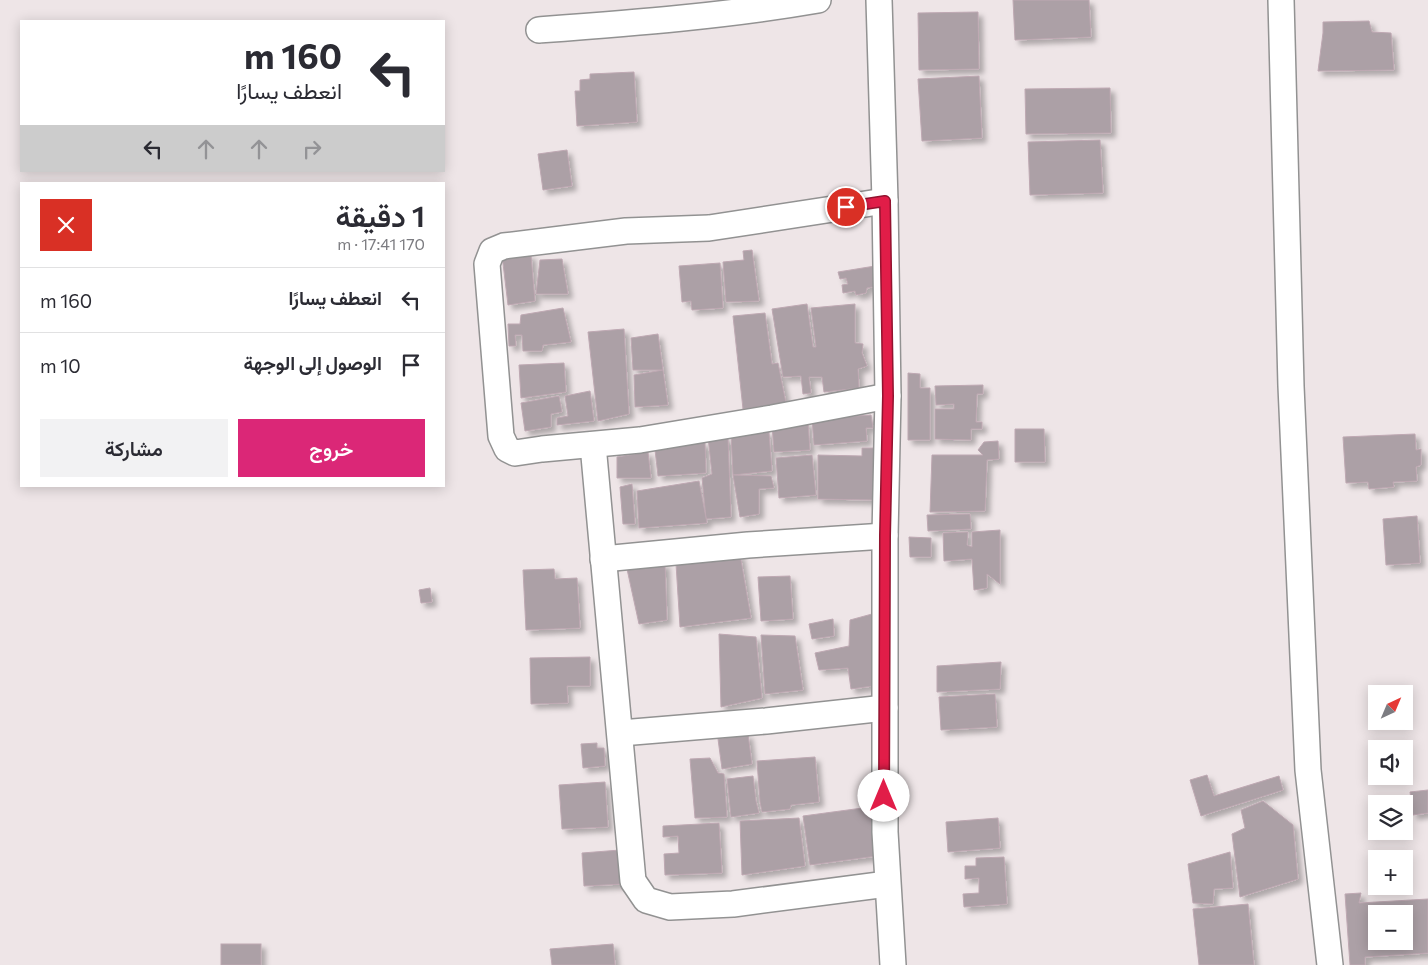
<!DOCTYPE html>
<html lang="ar">
<head>
<meta charset="utf-8">
<style>
	body { margin:0; font-family:Commissioner,Vazirmatn,sans-serif; background:#f2f2f3; color:#2b2b33; direction:rtl; height:100vh; display:flex; flex-direction:column; font-size:19px; white-space:nowrap }
	* { box-sizing:border-box; margin:0 }
	p { font-size:16px; color:#7c7c81 }
	.icon { flex:none; width:28px; height:28px; fill:none; stroke:currentColor; stroke-width:2; stroke-linecap:round; stroke-linejoin:round }
	.map { position:relative; flex:1; overflow:hidden; direction:ltr }
	.drawer { position:absolute; left:20px; top:182px; width:425px; height:305px; display:flex; flex-direction:column; background:#fff; border-radius:0px; box-shadow:0 2px 12px #0003; direction:rtl }
	.drawer>* { flex:none }
	.top-card { position:absolute; left:20px; top:20px; width:425px; height:152px; border-radius:0px; box-shadow:0 2px 12px #0003; direction:rtl; background:#fff; color:#2b2b33; overflow:hidden }
	.needle { width:32px; rotate:44deg }
	.controls { position:absolute; left:1368px; top:685px; display:grid; gap:10px }
	.controls a { display:grid; place-items:center; width:45px; height:45px; border-radius:0px; background:#fff; box-shadow:0 2px 12px #0003; font-size:25px }
	.pin { position:absolute; display:grid; place-items:center; width:42px; height:42px; color:#fff; margin:-21px; border:2px solid #fff; border-radius:50%; box-shadow:0 1px 5px #0007 }
	.me { position:absolute; width:55px; margin:-28px; rotate:0deg; stroke-linejoin:round; filter:drop-shadow(0 0 4px #0008) }
	.turn { display:flex; align-items:center; gap:18px; height:105px; padding:0 20px; font-size:22px }
	.turn .icon { width:65px; height:65px; stroke-width:2.5 }
	.turn b { display:block; font-size:35px; line-height:42px }
	.lanes { display:flex; align-items:center; height:48px; padding:0 20px; background:#0003; justify-content:center; gap:25px; direction:ltr }
	.lanes .off { opacity:.35 }
	.round { display:grid; place-items:center; flex:none; width:52px; height:52px; border-radius:0px; background:#f2f2f3 }
	.headline { display:flex; align-items:center; justify-content:space-between; height:85px; padding:0 20px }
	h1 { font-size:30px; font-weight:600; line-height:38px }
	.primary-button { display:flex; gap:10px; margin-top:auto; padding:10px 20px }
	.primary-button a { flex:1; height:58px; border-radius:0px; background:#db2777; color:#fff; font-size:20px; font-weight:600; line-height:58px; text-align:center }
	.primary-button a+a { background:#f2f2f3; color:#2b2b33 }
	ul { padding:0; list-style:none }
	li { display:flex; align-items:center; gap:15px; height:65px; padding:0 20px; border-top:1px solid #e1e1e2 }
	li div { flex:1 }
	li b { display:block; font-size:19px }
	li em { font-style:normal }
	.map>svg:first-child { display:block }
	.building { fill:#aca0a6; stroke:#bea8b2; fill-rule:evenodd; filter:url(#shadow) }
	.lines { fill:none; stroke-linecap:round; stroke-linejoin:round }
	.minor-casing { stroke:#929292; stroke-width:28 }
	.minor { stroke:#fff; stroke-width:25 }
	.route-casing { stroke:#92132f; stroke-width:12 }
	.route { stroke:#e11d48; stroke-width:9 }
</style>
</head>
<body>
<div class="map">
<svg width="1428" height="965" viewBox="0 0 1428 965">
	<defs>
		<filter id="shadow"><feDropShadow dx="4.5" dy="4.5" stdDeviation="2.5" flood-color="#0004"/></filter>
	</defs>
	<rect width="100%" height="100%" fill="#eee5e7"/>
	<g class="building">
		<path d="M 1013,0 L 1089,0 L 1091,37 L 1015,40 Z"/>
		<path d="M 978,12 L 979,69 L 919,70 L 918,13 Z"/>
		<path d="M 1369,21 L 1372,32 L 1391,33 L 1394,70 L 1318,71 L 1323,33 L 1323,22 Z"/>
		<path d="M 634,72 L 637,122 L 577,126 L 575,91 L 580,91 L 580,80 L 590,79 L 590,74 Z"/>
		<path d="M 979,76 L 982,138 L 922,141 L 918,79 Z"/>
		<path d="M 1110,88 L 1111,133 L 1026,134 L 1025,89 Z"/>
		<path d="M 1100,140 L 1103,193 L 1030,195 L 1028,142 Z"/>
		<path d="M 567,150 L 572,186 L 543,190 L 538,154 Z"/>
		<path d="M 752,250 L 759,301 L 726,302 L 723,262 L 744,260 L 743,251 Z"/>
		<path d="M 502,255 L 531,255 L 535,301 L 508,305 Z"/>
		<path d="M 562,259 L 568,294 L 536,294 L 540,260 Z"/>
		<path d="M 720,263 L 723,308 L 692,310 L 691,301 L 682,302 L 679,266 Z"/>
		<path d="M 875,266 L 878,286 L 867,288 L 866,293 L 856,295 L 855,291 L 843,293 L 842,285 L 848,284 L 846,278 L 840,279 L 838,272 Z"/>
		<path d="M 807,304 L 813,347 L 816,347 L 811,308 L 855,304 L 855,343 L 863,344 L 862,353 L 867,366 L 858,369 L 859,388 L 824,392 L 822,377 L 809,377 L 811,393 L 803,394 L 801,376 L 783,377 L 772,309 Z"/>
		<path d="M 563,308 L 571,342 L 543,345 L 542,351 L 523,351 L 522,335 L 515,335 L 516,346 L 509,346 L 508,324 L 520,324 L 521,315 Z"/>
		<path d="M 765,313 L 772,364 L 778,363 L 786,403 L 743,409 L 733,316 Z"/>
		<path d="M 624,329 L 629,414 L 598,421 L 588,332 Z"/>
		<path d="M 658,334 L 663,370 L 633,370 L 631,338 Z"/>
		<path d="M 564,363 L 566,392 L 521,398 L 519,365 Z"/>
		<path d="M 663,370 L 668,405 L 635,407 L 634,375 Z"/>
		<path d="M 908,373 L 920,374 L 920,388 L 930,388 L 930,440 L 908,440 Z"/>
		<path d="M 983,385 L 983,394 L 977,394 L 976,422 L 982,422 L 982,429 L 971,429 L 971,440 L 935,439 L 935,409 L 954,409 L 954,404 L 936,405 L 935,386 Z"/>
		<path d="M 590,391 L 594,421 L 557,425 L 557,418 L 568,416 L 565,396 Z"/>
		<path d="M 559,396 L 562,412 L 551,414 L 551,427 L 525,431 L 521,403 Z"/>
		<path d="M 871,415 L 873,428 L 866,428 L 867,441 L 814,445 L 812,419 Z"/>
		<path d="M 808,422 L 810,450 L 774,452 L 772,425 Z"/>
		<path d="M 1015,429 L 1044,429 L 1045,462 L 1015,462 Z"/>
		<path d="M 769,432 L 772,471 L 733,475 L 731,435 Z"/>
		<path d="M 1415,434 L 1416,450 L 1421,449 L 1421,465 L 1416,467 L 1417,481 L 1393,482 L 1394,487 L 1369,489 L 1368,482 L 1346,483 L 1343,437 Z"/>
		<path d="M 708,437 L 728,437 L 731,517 L 706,519 L 702,478 L 712,474 Z"/>
		<path d="M 998,441 L 999,459 L 987,460 L 985,511 L 930,512 L 932,455 L 983,455 L 978,450 L 984,442 Z"/>
		<path d="M 705,442 L 706,473 L 658,476 L 655,450 Z"/>
		<path d="M 862,448 L 874,448 L 874,500 L 818,499 L 818,455 L 862,456 Z"/>
		<path d="M 648,452 L 651,478 L 617,478 L 617,457 Z"/>
		<path d="M 812,455 L 816,495 L 779,498 L 776,458 Z"/>
		<path d="M 733,475 L 771,476 L 774,488 L 759,489 L 759,514 L 740,517 Z"/>
		<path d="M 699,481 L 707,523 L 639,528 L 637,491 Z"/>
		<path d="M 632,484 L 635,524 L 623,524 L 620,487 Z"/>
		<path d="M 970,514 L 971,529 L 928,531 L 927,515 Z"/>
		<path d="M 1417,516 L 1420,563 L 1386,565 L 1383,519 Z"/>
		<path d="M 1000,530 L 1000,584 L 987,574 L 987,588 L 974,590 L 972,559 L 944,561 L 943,533 L 968,532 L 967,545 L 972,547 L 972,532 Z"/>
		<path d="M 909,537 L 931,538 L 931,557 L 910,557 Z"/>
		<path d="M 740,554 L 751,618 L 680,627 L 676,564 Z"/>
		<path d="M 665,563 L 667,620 L 639,624 L 627,569 Z"/>
		<path d="M 554,569 L 555,579 L 577,578 L 580,628 L 526,630 L 523,570 Z"/>
		<path d="M 790,576 L 793,619 L 761,621 L 758,577 Z"/>
		<path d="M 430,588 L 432,602 L 421,603 L 419,590 Z"/>
		<path d="M 872,614 L 873,686 L 851,689 L 848,668 L 819,670 L 815,653 L 849,646 L 850,620 Z"/>
		<path d="M 833,619 L 834,636 L 812,639 L 809,624 Z"/>
		<path d="M 719,634 L 756,637 L 762,698 L 721,707 Z"/>
		<path d="M 761,635 L 795,636 L 803,690 L 765,694 Z"/>
		<path d="M 590,657 L 590,686 L 567,686 L 568,703 L 531,704 L 530,658 Z"/>
		<path d="M 1001,662 L 1000,689 L 937,692 L 937,666 Z"/>
		<path d="M 995,694 L 997,727 L 941,730 L 939,697 Z"/>
		<path d="M 748,734 L 752,764 L 722,769 L 718,739 Z"/>
		<path d="M 597,743 L 597,748 L 604,748 L 605,766 L 583,768 L 581,744 Z"/>
		<path d="M 815,757 L 819,802 L 791,805 L 790,809 L 762,812 L 760,802 L 757,761 Z"/>
		<path d="M 710,758 L 718,773 L 724,774 L 727,817 L 695,818 L 690,759 Z"/>
		<path d="M 1207,775 L 1214,796 L 1279,776 L 1283,790 L 1201,816 L 1190,780 Z"/>
		<path d="M 753,776 L 756,801 L 759,813 L 731,817 L 727,779 Z"/>
		<path d="M 605,782 L 608,827 L 562,829 L 559,785 Z"/>
		<path d="M 1428,790 L 1428,813 L 1413,815 L 1410,792 Z"/>
		<path d="M 1263,801 L 1293,825 L 1298,879 L 1240,897 L 1232,834 L 1245,828 L 1241,810 Z"/>
		<path d="M 870,807 L 877,856 L 810,865 L 803,816 Z"/>
		<path d="M 799,818 L 805,866 L 742,875 L 740,821 Z"/>
		<path d="M 998,818 L 1000,848 L 948,852 L 946,822 Z"/>
		<path d="M 719,823 L 722,873 L 665,875 L 664,854 L 679,853 L 678,836 L 663,837 L 663,826 Z"/>
		<path d="M 620,850 L 623,884 L 584,886 L 582,853 Z"/>
		<path d="M 1230,852 L 1233,888 L 1214,889 L 1213,904 L 1193,903 L 1188,864 Z"/>
		<path d="M 1004,857 L 1007,904 L 964,907 L 963,894 L 979,893 L 979,878 L 965,879 L 965,866 L 976,866 L 976,858 Z"/>
		<path d="M 1361,893 L 1359,903 L 1428,899 L 1428,953 L 1365,957 L 1365,965 L 1350,965 L 1345,894 ZM 1376,914 L 1404,914 L 1404,941 L 1376,941 Z"/>
		<path d="M 1248,904 L 1254,965 L 1199,965 L 1193,909 Z"/>
		<rect x="221" y="944" width="40" height="21"/>
		<path d="M 613,944 L 615,965 L 552,965 L 550,949 Z"/>
	</g>
	<g class="lines">
		<g class="minor-casing">
			<g id="minor">
				<path d="M 879,0 L 885,201 L 888,396 L 885,536 L 885,832 L 893,965"/>
				<path d="M 1281,0 L 1291,386 L 1308,770 L 1330,965"/>
				<path d="M 539,30 C 632,23 726,16 818,0"/>
				<path d="M 885,201 L 709,228 L 626,231 L 504,246 L 492,251 L 487,264 L 501,436 L 507,449 L 515,453 L 542,449 L 640,440 L 772,418 L 888,396"/>
				<path d="M 593,445 C 606,591 621,736 633,881 L 646,900 L 670,907 L 733,904 L 887,884"/>
				<path d="M 603,559 L 748,545 L 885,536"/>
				<path d="M 621,733 L 766,721 L 885,708"/>
			</g>
		</g>
		<use href="#minor" class="minor"/>
	</g>
	<g class="lines">
		<g class="route-casing">
			<path id="route" d="M 846,207 L 885,201 L 888,396 L 885,536 L 884,796"/>
		</g>
		<use href="#route" class="route"/>
	</g>
</svg>
<div class="controls">
<a><svg class="needle" viewBox="-14 -14 28 28"><path d="M0-13l5 13h-10z" fill="#e53935"/><path d="M0 13l5-13h-10z" fill="#7c7c81"/></svg></a>
<a><svg class="icon" aria-label="sound" viewBox="0 0 24 24"><path d="M4 9h4l5-4v14l-5-4H4zM17 9q2 3 0 6"/></svg></a>
<a><svg class="icon" aria-label="layers" viewBox="0 0 24 24"><path d="M12 4l9 5-9 5-9-5zM3 14l9 5 9-5"/></svg></a>
<a>+</a>
<a>−</a>
</div>
<div class="pin" style="left:846px;top:207px;background:#d93025"><svg class="icon" aria-label="arrive" viewBox="0 0 24 24"><path d="M6 21V4h12l-3 4 3 4H6"/></svg></div>
<svg class="me" style="left:884px;top:796px" viewBox="-20 -20 40 40"><circle r="19" fill="#fff"/><path d="M0-13L10 11 0 6-10 11z" fill="#e11d48"/></svg>
<div class="top-card">
<div class="turn"><svg class="icon" aria-label="left" viewBox="0 0 24 24"><path d="M17 20v-9H6M10 6l-5 5 5 5"/></svg><div><b>160 m</b>انعطف يسارًا</div></div>
<div class="lanes"><svg class="icon" aria-label="left" viewBox="0 0 24 24"><path d="M17 20v-9H6M10 6l-5 5 5 5"/></svg><svg class="icon off" aria-label="ahead" viewBox="0 0 24 24"><path d="M12 20V5M6 11l6-6 6 6"/></svg><svg class="icon off" aria-label="ahead" viewBox="0 0 24 24"><path d="M12 20V5M6 11l6-6 6 6"/></svg><svg class="icon off" aria-label="right" viewBox="0 0 24 24"><path d="M7 20v-9h11M14 6l5 5-5 5"/></svg></div>
</div>
<section class="drawer">
<div class="headline"><div><h1>1 دقيقة</h1><p>170 m · 17:41</p></div><a class="round" style="background:#d93025;color:#fff"><svg class="icon" aria-label="close" viewBox="0 0 24 24"><path d="M6 6l12 12M18 6L6 18"/></svg></a></div>
<ul>
<li><svg class="icon" aria-label="left" viewBox="0 0 24 24"><path d="M17 20v-9H6M10 6l-5 5 5 5"/></svg><div><b>انعطف يسارًا</b></div><em>160 m</em></li>
<li><svg class="icon" aria-label="arrive" viewBox="0 0 24 24"><path d="M6 21V4h12l-3 4 3 4H6"/></svg><div><b>الوصول إلى الوجهة</b></div><em>10 m</em></li>
</ul>
<div class="primary-button"><a>خروج</a><a>مشاركة</a></div>
</section>
</div>
</body>
</html>
